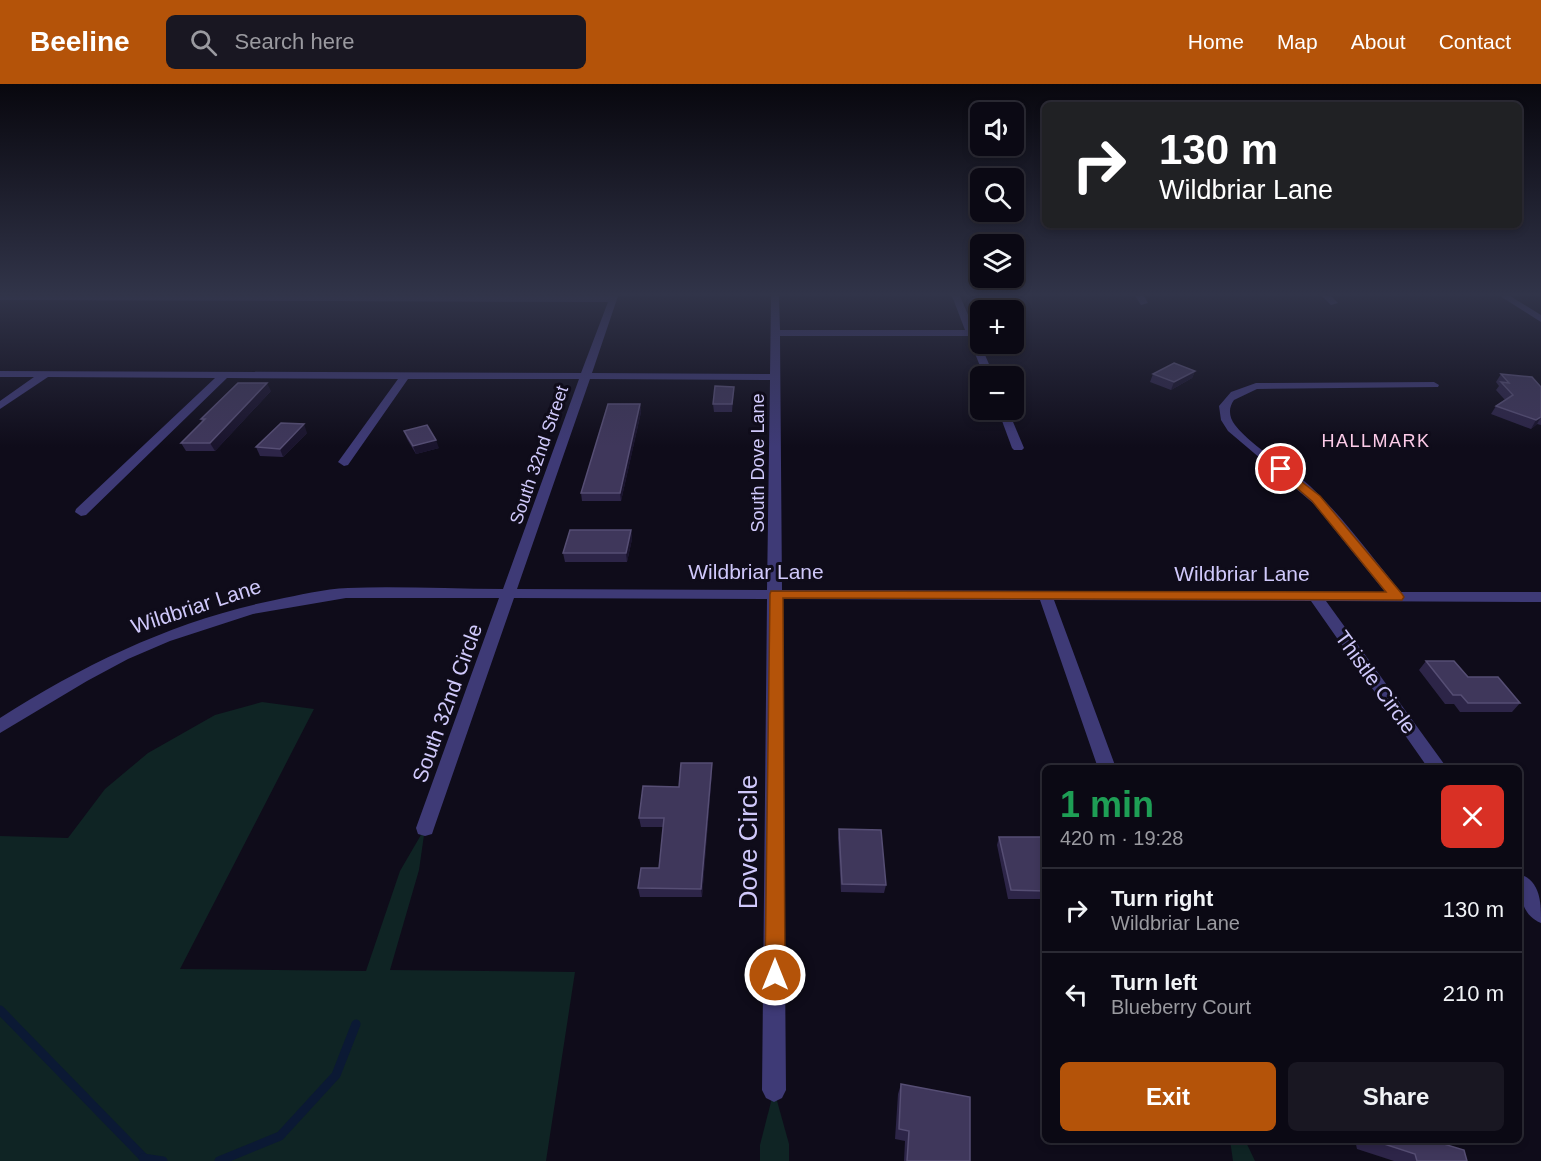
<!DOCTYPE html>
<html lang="en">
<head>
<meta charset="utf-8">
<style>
	body { margin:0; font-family:Arial,sans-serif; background:#191722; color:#f1f3f6; height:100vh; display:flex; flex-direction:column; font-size:22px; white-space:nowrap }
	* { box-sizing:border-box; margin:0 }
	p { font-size:20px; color:#9a9aa0 }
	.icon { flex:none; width:33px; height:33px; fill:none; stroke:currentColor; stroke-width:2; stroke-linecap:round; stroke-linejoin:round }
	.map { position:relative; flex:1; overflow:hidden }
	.panel { position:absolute; left:1042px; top:681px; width:480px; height:378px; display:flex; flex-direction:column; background:#0b0914; border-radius:9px; box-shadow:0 3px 9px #0003,0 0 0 2px #2b2a34 }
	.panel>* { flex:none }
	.banner { position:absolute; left:1042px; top:18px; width:480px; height:126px; border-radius:9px; box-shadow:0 3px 9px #0003,0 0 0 2px #2b2a34; background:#202124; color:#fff; overflow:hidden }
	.controls { position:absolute; left:970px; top:18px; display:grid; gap:12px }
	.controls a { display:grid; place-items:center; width:54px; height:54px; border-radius:9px; background:#0b0914; box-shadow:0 3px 9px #0003,0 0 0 2px #2b2a34; font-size:30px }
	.pin { position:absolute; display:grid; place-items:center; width:51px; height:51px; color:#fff; margin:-26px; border:3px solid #fff; border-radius:50%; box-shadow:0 2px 6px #0007 }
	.me { position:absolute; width:66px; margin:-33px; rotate:0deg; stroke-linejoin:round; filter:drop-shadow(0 0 4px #0008) }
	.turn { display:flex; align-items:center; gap:21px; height:126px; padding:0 18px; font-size:27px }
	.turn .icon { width:78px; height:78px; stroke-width:2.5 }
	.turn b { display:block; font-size:42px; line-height:51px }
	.round { display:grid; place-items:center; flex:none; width:63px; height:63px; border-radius:9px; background:#191722 }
	.head { display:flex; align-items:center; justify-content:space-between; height:102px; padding:0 18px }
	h1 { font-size:36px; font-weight:700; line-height:45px; color:#1e9e55 }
	.button { display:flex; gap:12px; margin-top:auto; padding:12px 18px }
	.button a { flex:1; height:69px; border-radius:9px; background:#b45309; color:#fff; font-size:24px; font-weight:700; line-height:69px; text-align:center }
	.button a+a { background:#191722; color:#f1f3f6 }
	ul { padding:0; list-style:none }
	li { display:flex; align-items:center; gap:18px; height:84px; padding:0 18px; border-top:2px solid #2b2a34 }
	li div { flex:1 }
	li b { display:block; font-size:22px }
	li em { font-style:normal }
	header { display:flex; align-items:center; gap:36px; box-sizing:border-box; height:84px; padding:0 30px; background:#b45309; color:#fff }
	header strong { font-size:28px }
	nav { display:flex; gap:33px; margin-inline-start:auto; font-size:21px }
	.search { width:420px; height:54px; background:#191722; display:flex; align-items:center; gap:15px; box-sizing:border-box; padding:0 21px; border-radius:9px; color:#9a9aa0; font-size:22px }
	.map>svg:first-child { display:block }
	.green { fill:#0f2424 }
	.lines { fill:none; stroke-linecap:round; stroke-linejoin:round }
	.stream { stroke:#0b1934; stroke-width:9 }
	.street { fill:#3e3a76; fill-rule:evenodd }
	.wall { fill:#2d2548 }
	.shaded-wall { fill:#1a142d }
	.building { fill:#3f375b; stroke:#564e74; stroke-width:1.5 }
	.route { fill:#b45309; stroke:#753606; stroke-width:1.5 }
	.labels { text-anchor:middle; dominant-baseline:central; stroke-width:6; stroke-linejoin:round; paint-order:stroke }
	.far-neighbourhood-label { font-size:18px; letter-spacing:1.5px; fill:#fccbe8; stroke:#0f0c1a }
	.far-street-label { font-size:18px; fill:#d0c9fb; stroke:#0f0c1a }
	.street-label { font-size:21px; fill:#d0c9fb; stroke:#0f0c1a }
	.near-street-label { font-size:26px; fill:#d0c9fb; stroke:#0f0c1a }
</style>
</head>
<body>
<header>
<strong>Beeline</strong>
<div class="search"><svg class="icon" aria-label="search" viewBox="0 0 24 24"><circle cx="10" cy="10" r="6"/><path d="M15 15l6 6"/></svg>Search here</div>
<nav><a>Home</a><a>Map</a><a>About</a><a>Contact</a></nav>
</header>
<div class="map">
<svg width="1541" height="1077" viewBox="0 0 1541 1077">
	<rect width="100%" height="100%" fill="#0f0c1a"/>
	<g class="green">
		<path d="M 262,618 L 314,625 L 180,885 L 366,887 L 400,787 L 425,744 L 419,786 L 390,886 L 575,888 L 546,1077 L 0,1077 L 0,752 L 68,754 L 105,705 L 148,669 L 215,631 Z"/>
		<path d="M 774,1006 L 789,1060 L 789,1077 L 760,1077 L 760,1061 Z"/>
		<path d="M 1230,1056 L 1245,1056 L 1255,1077 L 1233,1077 Z"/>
	</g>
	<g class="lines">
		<g class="stream">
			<path d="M 0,926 L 147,1077"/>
			<path d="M 143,1074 L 163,1077"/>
			<path d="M 219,1077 L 280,1052 L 336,991 L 356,940"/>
		</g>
		<g class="street">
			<path d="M 0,212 L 618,212 L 592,289 L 770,290 L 771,212 L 779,212 L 780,246 L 965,246 L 952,212 L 960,212 L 994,292 L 984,292 L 968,252 L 780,252 L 782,506 L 1385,508 L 1314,420 L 1228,347 L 1221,336 L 1219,322 L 1231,308 L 1256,299 L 1434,298 L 1439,301 L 1438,303 L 1257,305 L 1234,316 C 1228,324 1229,333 1235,341 C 1255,366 1287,381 1310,402 C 1344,434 1371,472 1401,508 L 1541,508 L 1541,518 L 1326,517 L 1447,684 L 1428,684 L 1311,517 L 1054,516 L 1116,684 L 1098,684 L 1040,516 L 782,515 L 786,1006 L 782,1014 L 774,1018 L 766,1014 L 762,1006 L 767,515 L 514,514 L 434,744 L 432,750 L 425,752 L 418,750 L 416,744 L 499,514 L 346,514 L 253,530 L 170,557 L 128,575 L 87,597 L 0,649 L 0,634 C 86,579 176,536 275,516 C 299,511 324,505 348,504 C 399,502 451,505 503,505 L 579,295 L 408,295 L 348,381 L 344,382 L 338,378 L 398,295 L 227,294 L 86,431 L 81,432 L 75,428 L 76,425 L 215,294 L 48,293 L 0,325 L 0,317 L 34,293 L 0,293 L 0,287 L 581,289 L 608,218 L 0,216 ZM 590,295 L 770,296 L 767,506 L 517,505 Z"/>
			<path d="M 1135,212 L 1144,212 L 1148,219 L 1141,221 Z"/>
			<path d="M 1322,212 L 1331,212 L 1338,219 L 1331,221 Z"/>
			<path d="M 1500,212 L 1510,212 L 1541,231 L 1541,238 Z"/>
			<path d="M 998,326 L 1008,326 L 1024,364 L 1022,366 L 1014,366 L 1012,364 Z"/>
			<path d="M 1520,790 C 1541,798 1541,819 1541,839 C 1521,831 1518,808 1520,790 Z"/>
		</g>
	</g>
	<g class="wall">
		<path d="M 1195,287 L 1192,294 L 1171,306 L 1150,298 L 1153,290 Z"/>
		<path d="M 1501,290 L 1541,303 L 1541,341 L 1537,340 L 1531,345 L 1491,330 L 1496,322 L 1505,316 L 1496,306 L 1499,302 L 1496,298 Z"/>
		<path d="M 734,303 L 732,328 L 714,328 L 713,320 Z"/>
		<path d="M 271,307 L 215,367 L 186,367 L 181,359 L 202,338 L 201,335 Z"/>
		<path d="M 640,320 L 641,328 L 621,417 L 582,417 L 581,409 Z"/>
		<path d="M 404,347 L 439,364 L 416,370 L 407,355 Z"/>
		<path d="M 307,349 L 283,373 L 260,372 L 256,363 Z"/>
		<path d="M 631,446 L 632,455 L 627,478 L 565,478 L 563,469 Z"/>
		<path d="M 1426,577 L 1468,593 L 1520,619 L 1512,628 L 1460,628 L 1454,620 L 1445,620 L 1419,586 Z"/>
		<path d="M 712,688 L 702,813 L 640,813 L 638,804 L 659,784 L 664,743 L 641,743 L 639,734 L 679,703 Z"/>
		<path d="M 839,745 L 886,801 L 884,809 L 841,808 L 838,754 Z"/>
		<path d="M 999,753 L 1046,753 L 1046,815 L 1008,815 L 997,761 Z"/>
		<path d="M 901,1000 L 970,1077 L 904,1077 L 905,1057 L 895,1055 L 898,1010 Z"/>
		<path d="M 1355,1056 L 1437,1056 L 1437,1058 L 1467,1077 L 1394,1077 L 1357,1065 Z"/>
	</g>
	<g class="shaded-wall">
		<path d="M 1195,287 L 1192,294 L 1171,306 L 1174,298 Z"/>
		<path d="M 267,299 L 271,307 L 215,367 L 210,359 Z"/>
		<path d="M 640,320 L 641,328 L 621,417 L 620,409 Z"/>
		<path d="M 1541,333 L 1537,340 L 1531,345 L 1536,336 Z"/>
		<path d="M 304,340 L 307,349 L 283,373 L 280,365 Z"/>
		<path d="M 436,356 L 439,364 L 416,370 L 413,362 Z"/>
		<path d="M 631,446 L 632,455 L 627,478 L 626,469 Z"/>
		<path d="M 712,679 L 712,688 L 702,813 L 701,805 Z"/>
	</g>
	<g class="building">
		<path d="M 1174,279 L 1195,287 L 1174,298 L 1153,290 Z"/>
		<path d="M 1501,290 L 1532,293 L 1541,303 L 1541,333 L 1536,336 L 1496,322 L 1513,311 L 1501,298 L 1509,299 Z"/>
		<path d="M 238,299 L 267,299 L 210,359 L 181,359 L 205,335 L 201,335 Z"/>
		<path d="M 715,302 L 734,303 L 732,320 L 713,320 Z"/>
		<path d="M 608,320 L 640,320 L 620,409 L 581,409 Z"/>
		<path d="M 281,339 L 304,340 L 280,365 L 256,363 Z"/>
		<path d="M 427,341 L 436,356 L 413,362 L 404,347 Z"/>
		<path d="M 570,446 L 631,446 L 626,469 L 563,469 Z"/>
		<path d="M 1426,577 L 1454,577 L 1468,593 L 1498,593 L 1520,619 L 1468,619 L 1461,611 L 1453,611 Z"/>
		<path d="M 681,679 L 712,679 L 701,805 L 638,804 L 641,784 L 659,784 L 664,734 L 639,734 L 643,702 L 679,703 Z"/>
		<path d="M 839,745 L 881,746 L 886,801 L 842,800 Z"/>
		<path d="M 999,753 L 1046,753 L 1046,807 L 1011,806 Z"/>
		<path d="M 901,1000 L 970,1013 L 970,1077 L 907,1077 L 909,1047 L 899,1045 Z"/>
		<path d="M 1372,1056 L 1437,1056 L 1437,1058 L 1464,1066 L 1467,1077 L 1417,1077 L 1415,1070 Z"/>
	</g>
	<linearGradient id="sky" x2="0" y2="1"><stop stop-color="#08070e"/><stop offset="0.58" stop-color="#313449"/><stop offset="1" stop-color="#313449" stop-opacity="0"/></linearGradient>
	<rect width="1541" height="363" fill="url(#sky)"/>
	<path class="route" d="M 1281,382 L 1320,412 L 1402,510 L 1404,513 L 1402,516 L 783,514 L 785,891 L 782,898 L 775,901 L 768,898 L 765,891 L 770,510 L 771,507 L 1386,508 L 1312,417 L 1277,387 L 1276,385 Z"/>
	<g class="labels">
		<g class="far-neighbourhood-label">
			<text x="1376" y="357">HALLMARK</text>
		</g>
		<g class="far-street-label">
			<text transform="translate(539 371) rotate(-71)">South 32nd Street</text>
			<text transform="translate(758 379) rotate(-90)">South Dove Lane</text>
		</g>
		<g class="street-label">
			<text x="756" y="487">Wildbriar Lane</text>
			<text x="1242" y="489">Wildbriar Lane</text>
			<text transform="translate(196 522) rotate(-18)">Wildbriar Lane</text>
			<text transform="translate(1376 598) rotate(54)">Thistle Circle</text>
			<text transform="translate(447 619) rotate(-70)">South 32nd Circle</text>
		</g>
		<g class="near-street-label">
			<text transform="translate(748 758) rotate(-90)">Dove Circle</text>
		</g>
	</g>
</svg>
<div class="controls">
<a><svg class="icon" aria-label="sound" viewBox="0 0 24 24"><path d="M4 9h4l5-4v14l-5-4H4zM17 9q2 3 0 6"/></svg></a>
<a><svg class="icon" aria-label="search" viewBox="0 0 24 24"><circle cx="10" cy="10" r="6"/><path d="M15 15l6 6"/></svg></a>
<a><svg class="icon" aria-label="layers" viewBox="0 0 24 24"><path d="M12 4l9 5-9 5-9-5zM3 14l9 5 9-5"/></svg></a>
<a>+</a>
<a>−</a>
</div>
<div class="pin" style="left:1281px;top:385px;background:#d93025"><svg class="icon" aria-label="arrive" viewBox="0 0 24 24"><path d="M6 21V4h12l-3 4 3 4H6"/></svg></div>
<svg class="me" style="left:775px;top:891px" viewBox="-20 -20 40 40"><circle r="17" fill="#b45309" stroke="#fff" stroke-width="3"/><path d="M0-11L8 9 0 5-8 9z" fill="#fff"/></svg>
<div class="banner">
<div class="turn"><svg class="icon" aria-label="right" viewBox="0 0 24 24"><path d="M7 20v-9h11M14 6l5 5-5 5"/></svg><div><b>130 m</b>Wildbriar Lane</div></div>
</div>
<section class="panel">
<div class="head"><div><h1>1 min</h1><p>420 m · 19:28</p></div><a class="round" style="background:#d93025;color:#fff"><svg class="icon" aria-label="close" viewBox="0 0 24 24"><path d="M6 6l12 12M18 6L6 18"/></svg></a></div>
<ul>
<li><svg class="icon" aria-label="right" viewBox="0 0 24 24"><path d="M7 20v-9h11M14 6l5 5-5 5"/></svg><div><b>Turn right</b><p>Wildbriar Lane</p></div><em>130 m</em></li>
<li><svg class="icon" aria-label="left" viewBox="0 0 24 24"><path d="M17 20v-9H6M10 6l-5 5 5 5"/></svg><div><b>Turn left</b><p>Blueberry Court</p></div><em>210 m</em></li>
</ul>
<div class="button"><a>Exit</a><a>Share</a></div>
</section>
</div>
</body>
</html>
